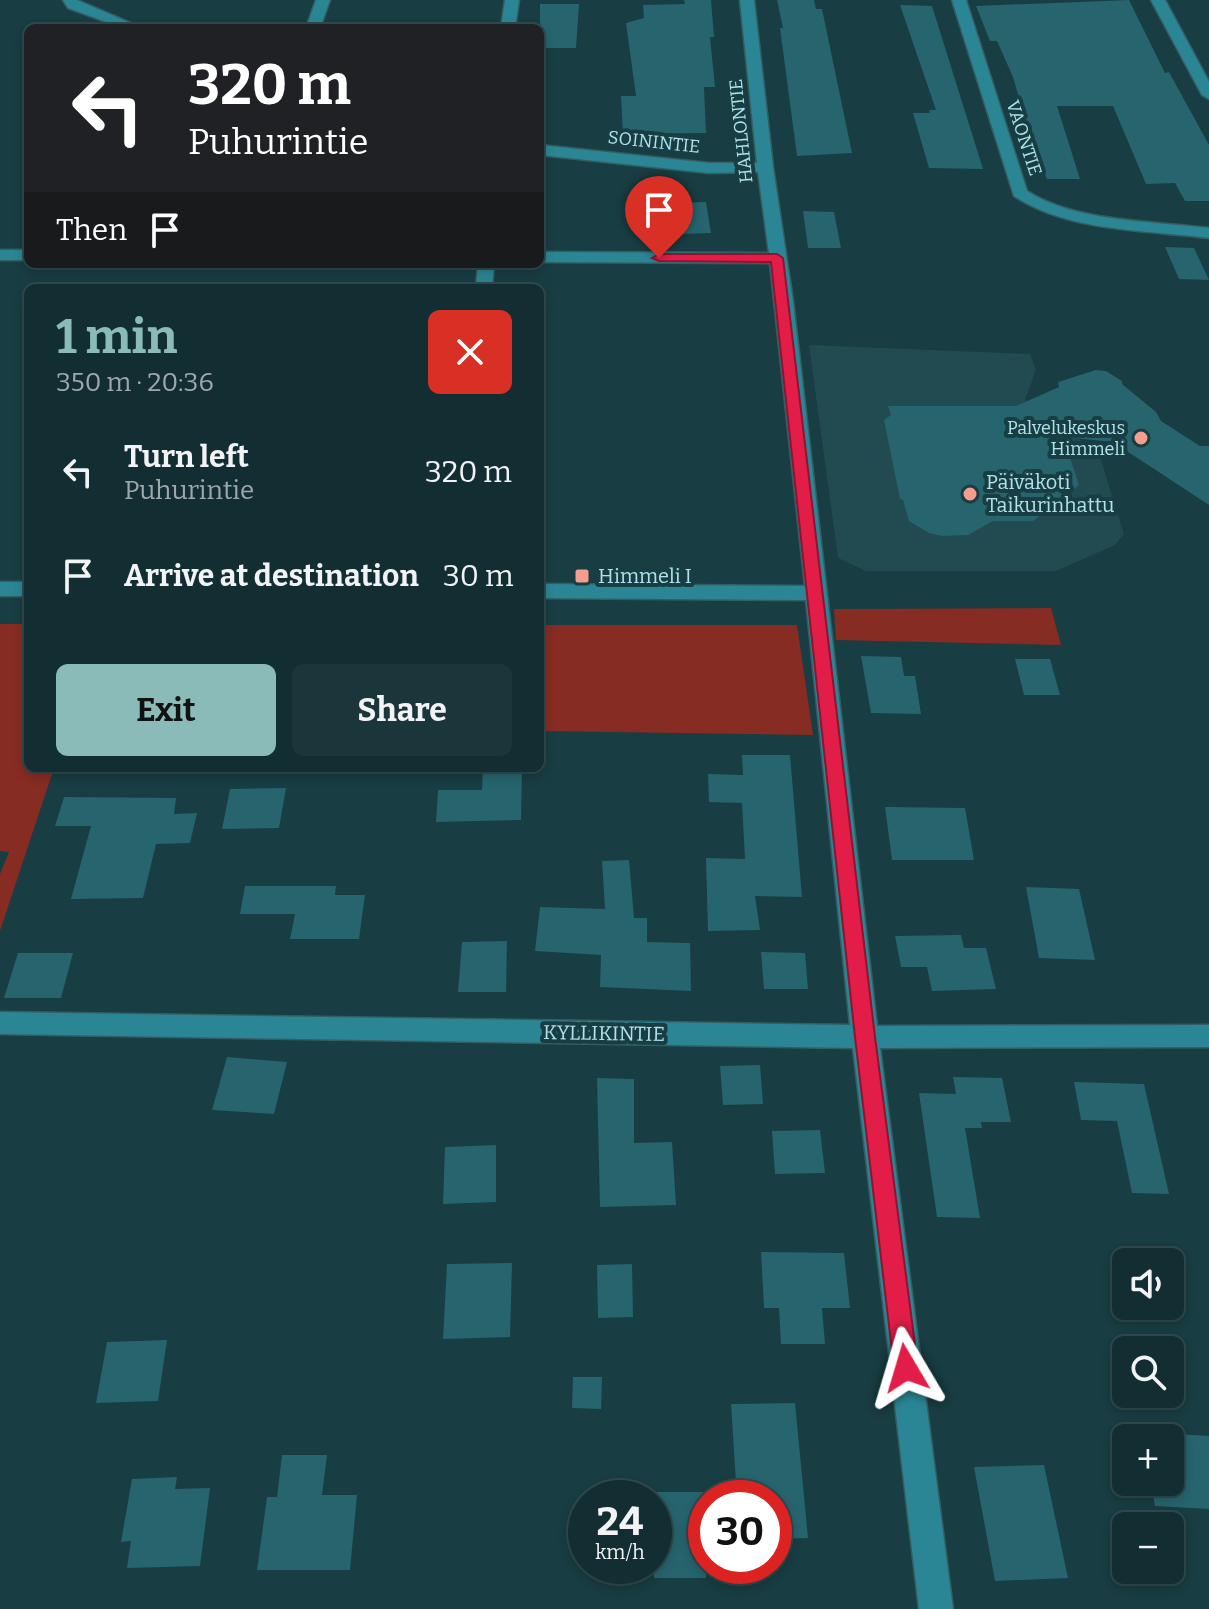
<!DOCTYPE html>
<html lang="en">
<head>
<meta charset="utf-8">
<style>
	body { margin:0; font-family:Bitter,serif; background:#1b363a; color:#f1f3f6; height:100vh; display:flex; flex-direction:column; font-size:30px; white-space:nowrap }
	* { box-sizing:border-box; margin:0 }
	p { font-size:26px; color:#9ca8ac }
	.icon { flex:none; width:44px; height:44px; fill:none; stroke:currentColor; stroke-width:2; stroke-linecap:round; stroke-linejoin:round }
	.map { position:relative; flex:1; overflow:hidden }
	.sheet { position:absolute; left:24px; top:284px; width:520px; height:488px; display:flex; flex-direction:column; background:#122e32; border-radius:12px; box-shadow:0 4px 12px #0003,0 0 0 2px #314a4d }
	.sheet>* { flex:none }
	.top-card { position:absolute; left:24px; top:24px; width:520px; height:244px; border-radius:12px; box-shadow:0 4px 12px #0003,0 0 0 2px #314a4d; background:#202124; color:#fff; overflow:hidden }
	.tools { position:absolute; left:1112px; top:1248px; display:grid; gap:16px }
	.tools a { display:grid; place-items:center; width:72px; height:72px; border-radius:12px; background:#122e32; box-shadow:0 4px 12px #0003,0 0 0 2px #314a4d; font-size:40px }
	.speed { position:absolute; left:568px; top:1480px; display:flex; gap:16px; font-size:40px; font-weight:700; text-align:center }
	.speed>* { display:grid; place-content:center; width:104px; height:104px; border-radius:50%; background:#122e32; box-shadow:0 4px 12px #0003,0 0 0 2px #314a4d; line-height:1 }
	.speed small { font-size:20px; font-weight:400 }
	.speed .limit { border:12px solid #d22; background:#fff; color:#111 }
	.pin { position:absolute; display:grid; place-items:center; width:68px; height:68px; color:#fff; margin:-82px -34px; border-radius:50% 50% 50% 0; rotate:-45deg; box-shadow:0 0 8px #0007 }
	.pin .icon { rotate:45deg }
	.me { position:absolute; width:88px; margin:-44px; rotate:353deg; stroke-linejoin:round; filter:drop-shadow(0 0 6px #0008) }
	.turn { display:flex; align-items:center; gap:28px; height:168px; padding:0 32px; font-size:36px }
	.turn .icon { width:104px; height:104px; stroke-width:2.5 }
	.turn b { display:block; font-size:56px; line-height:68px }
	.then { display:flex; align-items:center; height:76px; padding:0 32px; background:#0003; gap:16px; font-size:30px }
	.round { display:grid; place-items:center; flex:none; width:84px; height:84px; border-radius:12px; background:#1b363a }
	.overview { display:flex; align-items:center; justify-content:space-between; height:136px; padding:0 32px }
	h1 { font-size:48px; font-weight:700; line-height:60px; color:#8bbbb9 }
	.action { display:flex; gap:16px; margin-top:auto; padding:16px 32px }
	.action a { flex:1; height:92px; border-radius:12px; background:#8bbbb9; color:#111; font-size:32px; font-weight:700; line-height:92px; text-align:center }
	.action a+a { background:#1b363a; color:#f1f3f6 }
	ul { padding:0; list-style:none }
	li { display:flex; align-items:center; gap:24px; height:104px; padding:0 32px }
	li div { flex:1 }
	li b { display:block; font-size:30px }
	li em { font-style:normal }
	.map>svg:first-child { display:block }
	.built { fill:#224b51 }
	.green { fill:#862c23 }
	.building { fill:#26646e }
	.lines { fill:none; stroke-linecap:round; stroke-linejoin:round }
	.minor-casing { stroke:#345d63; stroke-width:3 }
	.minor { fill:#2a8694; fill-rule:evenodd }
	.route { fill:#e11d48; stroke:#92132f; stroke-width:2 }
	.poi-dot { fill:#f59d8f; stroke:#183d42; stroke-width:3 }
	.labels { text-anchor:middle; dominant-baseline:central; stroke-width:8; stroke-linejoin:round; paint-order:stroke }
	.far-street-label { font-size:18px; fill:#afe3eb; stroke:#183d42 }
	.far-poi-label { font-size:18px; fill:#afe3eb; stroke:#183d42; text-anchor:end }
	.poi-label { font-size:20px; fill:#afe3eb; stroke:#183d42; text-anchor:start }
	.street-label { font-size:20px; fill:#afe3eb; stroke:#183d42 }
</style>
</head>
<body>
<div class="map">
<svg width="1209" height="1609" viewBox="0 0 1209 1609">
	<rect width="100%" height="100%" fill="#183d42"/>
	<path class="built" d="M 809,345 L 1030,354 L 1036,370 L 1025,400 L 1099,454 L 1124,534 L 1115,545 L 1056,571 L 866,571 L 838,558 Z"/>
	<g class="green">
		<path d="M 1051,608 L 1061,645 L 836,640 L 834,609 Z"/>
		<path d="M 0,624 L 28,624 L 28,768 L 54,768 L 0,931 L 0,874 L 9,852 L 0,851 Z"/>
		<path d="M 540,625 L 797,625 L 813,735 L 540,731 Z"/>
	</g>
	<g class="building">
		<path d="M 684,0 L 711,0 L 714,37 L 710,37 L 715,87 L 704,87 L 706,133 L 623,134 L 621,96 L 636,96 L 626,23 L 644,18 L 643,5 L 685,4 Z"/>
		<path d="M 777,0 L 814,0 L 816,9 L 822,9 L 852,153 L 797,156 L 780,28 L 783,28 Z"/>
		<path d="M 1129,0 L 1165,73 L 1169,72 L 1209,145 L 1209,201 L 1185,201 L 1175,183 L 1146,184 L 1113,106 L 1057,106 L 1080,179 L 1047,179 L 1031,140 L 1013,77 L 997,41 L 990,41 L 976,6 Z"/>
		<path d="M 540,4 L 579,4 L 576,48 L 540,48 Z"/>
		<path d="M 900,5 L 932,6 L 983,169 L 929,168 L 913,113 L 930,113 L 929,110 L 936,110 Z"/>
		<path d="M 706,202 L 711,233 L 680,234 L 676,203 Z"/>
		<path d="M 803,211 L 834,212 L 841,248 L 808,248 Z"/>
		<path d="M 1165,247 L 1194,248 L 1209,280 L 1179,279 Z"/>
		<path d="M 1096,370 L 1106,371 L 1122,381 L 1122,384 L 1156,412 L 1161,421 L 1200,446 L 1209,446 L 1209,505 L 1113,442 L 1063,437 L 1079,485 L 1033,521 L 993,521 L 968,535 L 942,536 L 929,533 L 909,521 L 903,500 L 900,499 L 884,420 L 891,415 L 888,406 L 1016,406 L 1059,387 L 1058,382 Z"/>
		<path d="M 861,656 L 901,657 L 904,676 L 915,676 L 921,714 L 871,713 Z"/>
		<path d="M 1015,659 L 1050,659 L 1060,695 L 1024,695 Z"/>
		<path d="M 742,755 L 790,755 L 802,897 L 755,896 L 760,930 L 708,931 L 706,858 L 745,859 L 742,803 L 709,802 L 708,774 L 743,775 Z"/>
		<path d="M 483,768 L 522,768 L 521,820 L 436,822 L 438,790 L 482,790 Z"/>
		<path d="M 286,788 L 279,828 L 222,829 L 230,789 Z"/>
		<path d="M 64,797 L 176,798 L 174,814 L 197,813 L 190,843 L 156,844 L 143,898 L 71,899 L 91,826 L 55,826 Z"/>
		<path d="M 885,807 L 965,808 L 974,860 L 892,860 Z"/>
		<path d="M 629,860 L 634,918 L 647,918 L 647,942 L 690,943 L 691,991 L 600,987 L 601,955 L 535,951 L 540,907 L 605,909 L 602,861 Z"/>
		<path d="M 245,886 L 336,886 L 335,895 L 365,895 L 359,939 L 290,939 L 295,914 L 240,914 Z"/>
		<path d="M 1026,887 L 1079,889 L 1095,960 L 1039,958 Z"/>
		<path d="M 961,935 L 964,948 L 986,948 L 996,989 L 932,991 L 927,967 L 901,967 L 895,936 Z"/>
		<path d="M 507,941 L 506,992 L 458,992 L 462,942 Z"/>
		<path d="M 761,952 L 805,953 L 808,989 L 764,989 Z"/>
		<path d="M 18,953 L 73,953 L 61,998 L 4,998 Z"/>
		<path d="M 227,1057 L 287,1062 L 274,1114 L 212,1110 Z"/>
		<path d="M 760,1065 L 763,1104 L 723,1105 L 720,1066 Z"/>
		<path d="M 953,1077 L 1002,1078 L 1011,1122 L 981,1122 L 982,1128 L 965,1128 L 980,1218 L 937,1217 L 919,1093 L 956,1094 Z"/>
		<path d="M 597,1078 L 634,1079 L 634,1143 L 672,1142 L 676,1205 L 600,1207 Z"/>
		<path d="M 1074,1082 L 1144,1084 L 1169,1194 L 1132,1193 L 1117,1121 L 1081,1120 Z"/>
		<path d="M 820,1130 L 825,1173 L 775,1174 L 772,1131 Z"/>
		<path d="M 496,1145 L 496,1202 L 443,1204 L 445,1147 Z"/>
		<path d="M 761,1252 L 844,1253 L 850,1308 L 822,1308 L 825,1344 L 781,1344 L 779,1308 L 764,1308 Z"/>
		<path d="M 512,1263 L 510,1337 L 443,1339 L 447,1264 Z"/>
		<path d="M 632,1264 L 633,1317 L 598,1318 L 597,1265 Z"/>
		<path d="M 167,1340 L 158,1401 L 96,1403 L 107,1342 Z"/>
		<path d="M 573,1377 L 602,1377 L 601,1409 L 572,1408 Z"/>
		<path d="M 795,1403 L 808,1538 L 774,1539 L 774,1498 L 737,1498 L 731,1404 Z"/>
		<path d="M 1143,1432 L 1209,1436 L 1209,1509 L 1155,1506 L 1151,1482 L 1170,1482 L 1170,1438 L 1144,1438 Z"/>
		<path d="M 282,1455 L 327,1455 L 322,1495 L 357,1495 L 350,1570 L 257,1570 L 267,1497 L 277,1497 Z"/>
		<path d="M 1044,1465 L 1068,1578 L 995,1581 L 974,1467 Z"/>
		<path d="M 177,1477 L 175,1489 L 210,1488 L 200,1566 L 127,1568 L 131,1541 L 121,1542 L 132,1479 Z"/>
		<rect x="654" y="1492" width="52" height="86"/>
	</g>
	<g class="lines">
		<g class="minor-casing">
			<g id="minor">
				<path d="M 63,0 L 77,0 L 142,28 L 123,28 L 68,8 Z"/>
				<path d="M 316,0 L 330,0 L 320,28 L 306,28 Z"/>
				<path d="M 505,0 L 519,0 L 515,28 L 501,28 Z"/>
				<path d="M 740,0 L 754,0 L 773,167 L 793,301 L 877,1026 L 1209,1025 L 1209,1047 L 880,1048 L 953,1609 L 919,1609 L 853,1048 L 0,1034 L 0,1012 L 850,1025 L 806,600 L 540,598 L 540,584 L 805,586 L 770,263 L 540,262 L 540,252 L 769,253 L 758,172 L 709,173 L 540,155 L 540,145 L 709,163 L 757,163 Z"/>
				<path d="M 952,0 L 966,0 L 1027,191 C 1075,222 1152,221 1209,228 L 1209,238 C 1146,230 1068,232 1014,196 Z"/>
				<path d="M 1151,0 L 1165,0 L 1209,82 L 1209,99 L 1202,95 Z"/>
				<rect x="0" y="250" width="28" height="10"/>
				<path d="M 478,264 L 494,264 L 492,288 L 476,288 Z"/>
				<rect x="0" y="582" width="28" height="14"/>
			</g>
		</g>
		<use href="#minor" class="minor"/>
	</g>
	<path class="route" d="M 777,254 L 783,258 L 875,1037 L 918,1368 L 915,1376 L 906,1380 L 898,1376 L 894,1368 L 855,1037 L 771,262 L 659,261 L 652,258 L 659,254 Z"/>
	<g class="poi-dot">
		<circle cx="1141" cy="438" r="8"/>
		<circle cx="970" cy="494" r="8"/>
		<rect x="574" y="568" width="16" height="16" rx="4"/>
	</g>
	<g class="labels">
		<g class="far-street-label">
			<text transform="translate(741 131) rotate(-96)">HAHLONTIE</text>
			<text transform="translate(1024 138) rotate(72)">VAONTIE</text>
			<text transform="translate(654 142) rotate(6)">SOININTIE</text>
		</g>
		<g class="far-poi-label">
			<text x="1125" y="428">Palvelukeskus<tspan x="1125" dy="21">Himmeli</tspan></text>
		</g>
		<g class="poi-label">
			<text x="986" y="482">Päiväkoti<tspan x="986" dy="23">Taikurinhattu</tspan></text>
			<text x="598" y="576">Himmeli I</text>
		</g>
		<g class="street-label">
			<text transform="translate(604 1033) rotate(1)">KYLLIKINTIE</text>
		</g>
	</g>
</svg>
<div class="tools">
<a><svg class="icon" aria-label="sound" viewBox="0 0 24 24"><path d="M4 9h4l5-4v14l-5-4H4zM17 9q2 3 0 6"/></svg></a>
<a><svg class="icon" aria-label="search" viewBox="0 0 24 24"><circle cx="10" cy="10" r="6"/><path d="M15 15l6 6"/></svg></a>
<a>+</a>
<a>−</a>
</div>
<div class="speed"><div>24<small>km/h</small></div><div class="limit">30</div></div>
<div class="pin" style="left:659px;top:258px;background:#d93025"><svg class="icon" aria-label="arrive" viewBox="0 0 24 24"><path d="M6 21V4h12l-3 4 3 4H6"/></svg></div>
<svg class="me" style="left:906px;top:1368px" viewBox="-20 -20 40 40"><path d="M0-17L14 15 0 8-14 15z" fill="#e11d48" stroke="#fff" stroke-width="4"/></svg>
<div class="top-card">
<div class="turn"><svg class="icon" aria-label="left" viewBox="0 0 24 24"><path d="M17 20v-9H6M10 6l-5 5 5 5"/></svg><div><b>320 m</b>Puhurintie</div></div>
<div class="then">Then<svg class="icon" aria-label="arrive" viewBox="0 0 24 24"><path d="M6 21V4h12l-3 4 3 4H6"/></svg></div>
</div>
<section class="sheet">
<div class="overview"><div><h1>1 min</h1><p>350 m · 20:36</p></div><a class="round" style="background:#d93025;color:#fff"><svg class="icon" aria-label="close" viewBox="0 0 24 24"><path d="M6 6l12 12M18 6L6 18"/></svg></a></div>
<ul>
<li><svg class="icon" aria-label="left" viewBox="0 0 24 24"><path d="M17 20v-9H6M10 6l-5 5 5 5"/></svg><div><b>Turn left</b><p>Puhurintie</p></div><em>320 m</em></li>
<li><svg class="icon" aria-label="arrive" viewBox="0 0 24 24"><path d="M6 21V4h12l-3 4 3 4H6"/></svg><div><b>Arrive at destination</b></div><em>30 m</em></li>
</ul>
<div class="action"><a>Exit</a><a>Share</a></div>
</section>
</div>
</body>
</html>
